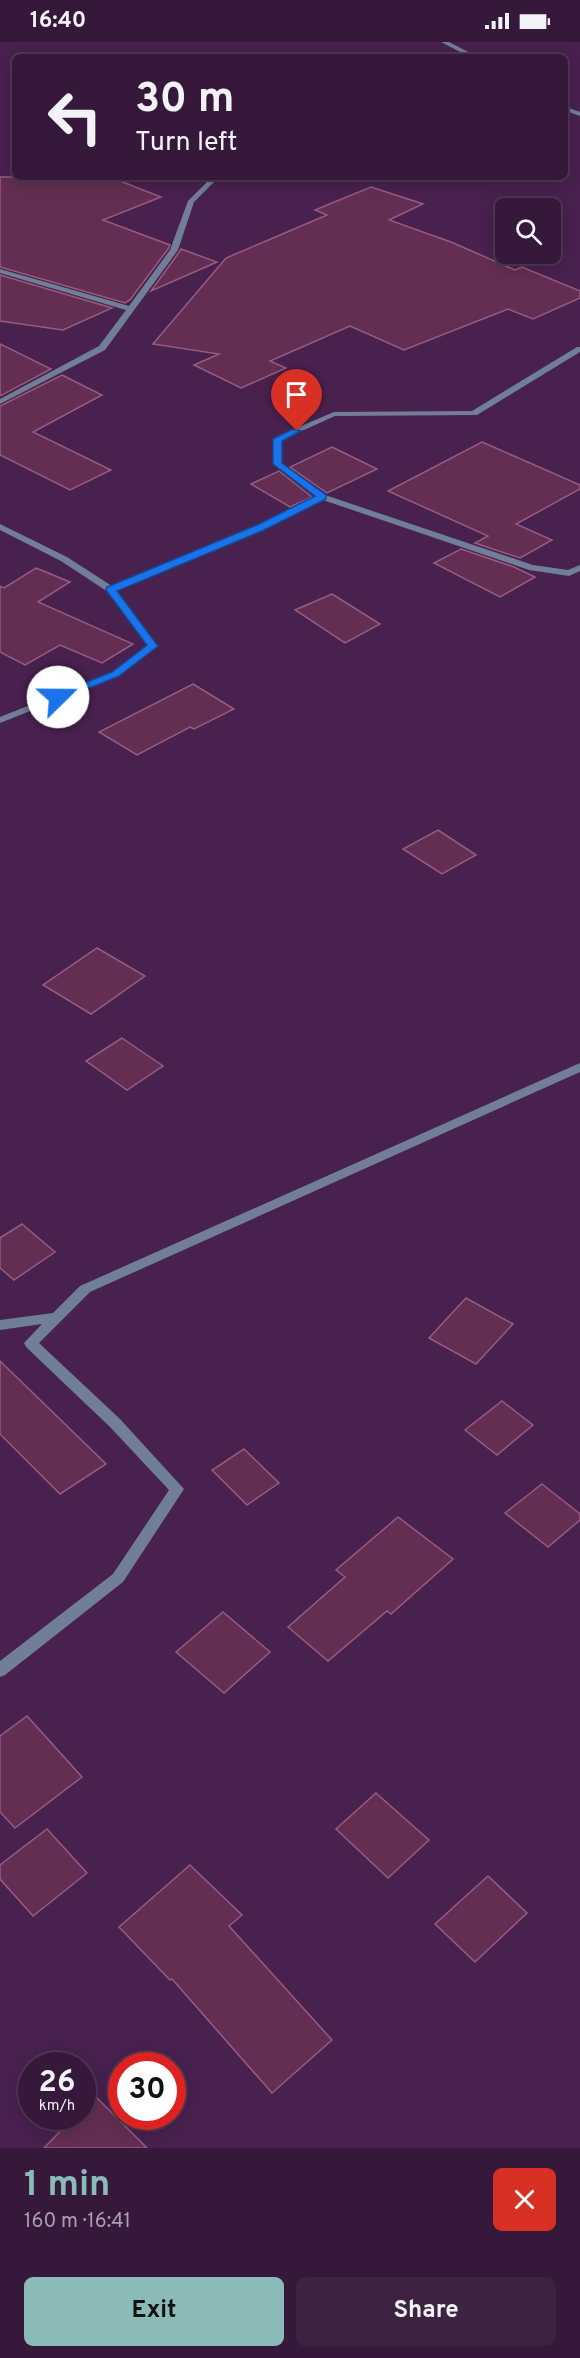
<!DOCTYPE html>
<html lang="en">
<head>
<meta charset="utf-8">
<style>
	body { margin:0; font-family:Overpass,sans-serif; background:#3d2242; color:#f1f3f6; height:100vh; display:flex; flex-direction:column; font-size:22px; white-space:nowrap }
	* { box-sizing:border-box; margin:0 }
	p { font-size:20px; color:#aaa0af }
	.icon { flex:none; width:33px; height:33px; fill:none; stroke:currentColor; stroke-width:2; stroke-linecap:round; stroke-linejoin:round }
	.map { position:relative; height:2106px; overflow:hidden }
	.sheet { display:flex; flex-direction:column; background:#36193a; flex:1 }
	.sheet>* { flex:none }
	.hud { position:absolute; left:12px; top:12px; width:556px; height:126px; border-radius:9px; box-shadow:0 3px 15px #0003,0 0 0 2px #503854; background:#36193a; color:#f1f3f6; overflow:hidden }
	.controls { position:absolute; left:495px; top:156px; display:grid; gap:12px }
	.controls a { display:grid; place-items:center; width:66px; height:66px; border-radius:9px; background:#36193a; box-shadow:0 3px 15px #0003,0 0 0 2px #503854; font-size:30px }
	.speed { position:absolute; left:18px; top:2010px; display:flex; gap:12px; font-size:30px; font-weight:700; text-align:center }
	.speed>* { display:grid; place-content:center; width:78px; height:78px; border-radius:50%; background:#36193a; box-shadow:0 3px 15px #0003,0 0 0 2px #503854; line-height:1 }
	.speed small { font-size:15px; font-weight:400 }
	.speed .limit { border:9px solid #d22; background:#fff; color:#111 }
	.pin { position:absolute; display:grid; place-items:center; width:51px; height:51px; color:#fff; margin:-62px -26px; border-radius:50% 50% 50% 0; rotate:-45deg; box-shadow:0 0 6px #0007 }
	.pin .icon { rotate:45deg }
	.me { position:absolute; width:66px; margin:-33px; rotate:68deg; stroke-linejoin:round; filter:drop-shadow(0 0 4px #0008) }
	.turn { display:flex; align-items:center; gap:21px; height:126px; padding:0 24px; font-size:27px }
	.turn .icon { width:78px; height:78px; stroke-width:2.5 }
	.turn b { display:block; font-size:42px; line-height:51px }
	.round { display:grid; place-items:center; flex:none; width:63px; height:63px; border-radius:9px; background:#3d2242 }
	.headline { display:flex; align-items:center; justify-content:space-between; height:102px; padding:0 24px }
	h1 { font-size:36px; font-weight:700; line-height:45px; color:#8bbbb9 }
	.cta { display:flex; gap:12px; margin-top:auto; padding:12px 24px }
	.cta a { flex:1; height:69px; border-radius:9px; background:#8bbbb9; color:#111; font-size:24px; font-weight:700; line-height:69px; text-align:center }
	.cta a+a { background:#3d2242; color:#f1f3f6 }
	.status { display:flex; justify-content:space-between; align-items:center; height:42px; padding:0 30px; background:#36193a; direction:ltr }
	.status svg { height:16px; fill:currentColor }
	.map>svg:first-child { display:block }
	.building { fill:#632e51; stroke:#965c81; stroke-width:1.5 }
	.lines { fill:none; stroke-linecap:round; stroke-linejoin:round }
	.minor { fill:#707e97; fill-rule:evenodd }
	.route { fill:#1a73e8; stroke:#114b97; stroke-width:1.5 }
</style>
</head>
<body>
<div class="status"><b>16:40</b><svg viewBox="0 0 49 12"><path d="M0 12V9h3v3zM5 12V6h3v6zM10 12V3h3v9zM15 12V0h3v12zM26 1h20v11H26zM47 4h2v5h-2z"/></svg></div>
<div class="map">
<svg width="580" height="2106" viewBox="0 0 580 2106">
	<rect width="100%" height="100%" fill="#48214e"/>
	<g class="building">
		<path d="M 0,135 L 110,135 L 161,155 L 103,178 L 170,203 L 168,207 L 130,258 L 125,261 L 0,225 Z"/>
		<path d="M 371,145 L 423,162 L 389,178 L 451,200 L 515,228 L 522,225 L 580,249 L 580,256 L 533,277 L 508,267 L 404,308 L 350,284 L 270,319 L 286,326 L 241,346 L 194,323 L 219,312 L 153,302 L 226,216 L 327,173 L 315,168 Z"/>
		<path d="M 181,207 L 217,220 L 151,249 L 180,209 Z"/>
		<path d="M 0,233 L 112,266 L 63,288 L 0,279 Z"/>
		<path d="M 0,302 L 51,327 L 0,354 Z"/>
		<path d="M 62,333 L 102,353 L 33,390 L 111,428 L 70,448 L 0,413 L 0,364 Z"/>
		<path d="M 482,400 L 580,443 L 580,447 L 516,482 L 552,498 L 520,516 L 475,501 L 488,494 L 388,449 Z"/>
		<path d="M 332,405 L 377,427 L 327,451 L 290,425 Z"/>
		<path d="M 279,429 L 312,455 L 290,465 L 251,442 Z"/>
		<path d="M 461,507 L 514,525 L 535,535 L 500,555 L 434,521 Z"/>
		<path d="M 36,526 L 70,540 L 38,560 L 133,602 L 102,621 L 60,603 L 25,623 L 0,610 L 0,544 L 4,546 Z"/>
		<path d="M 332,552 L 380,582 L 345,601 L 295,568 Z"/>
		<path d="M 193,642 L 234,667 L 194,687 L 190,685 L 137,713 L 99,690 Z"/>
		<path d="M 438,788 L 476,813 L 442,832 L 403,807 Z"/>
		<path d="M 97,906 L 145,934 L 91,972 L 43,943 Z"/>
		<path d="M 122,996 L 163,1024 L 127,1048 L 86,1019 Z"/>
		<path d="M 22,1182 L 55,1210 L 14,1238 L 0,1226 L 0,1196 Z"/>
		<path d="M 466,1256 L 513,1282 L 476,1322 L 429,1296 Z"/>
		<path d="M 0,1319 L 106,1422 L 60,1452 L 0,1392 Z"/>
		<path d="M 502,1359 L 533,1383 L 497,1413 L 465,1388 Z"/>
		<path d="M 244,1407 L 279,1441 L 247,1463 L 212,1428 Z"/>
		<path d="M 542,1442 L 580,1472 L 580,1478 L 548,1505 L 505,1471 Z"/>
		<path d="M 398,1475 L 453,1517 L 391,1572 L 387,1569 L 328,1619 L 288,1585 L 345,1535 L 336,1528 Z"/>
		<path d="M 223,1570 L 270,1610 L 224,1651 L 176,1610 Z"/>
		<path d="M 27,1674 L 82,1735 L 15,1786 L 0,1770 L 0,1694 Z"/>
		<path d="M 376,1751 L 429,1798 L 388,1836 L 336,1787 Z"/>
		<path d="M 47,1787 L 87,1831 L 33,1874 L 0,1837 L 0,1823 Z"/>
		<path d="M 190,1823 L 242,1873 L 229,1884 L 332,1998 L 272,2051 L 172,1937 L 170,1938 L 119,1885 Z"/>
		<path d="M 488,1834 L 527,1871 L 475,1920 L 435,1882 Z"/>
		<path d="M 95,2054 L 147,2106 L 44,2106 L 75,2074 L 82,2074 L 82,2067 Z"/>
	</g>
	<g class="lines">
		<g class="minor">
			<path d="M 441,0 L 449,0 L 478,15 L 470,15 Z"/>
			<path d="M 566,65 L 580,70 L 580,74 L 566,69 Z"/>
			<path d="M 212,135 L 219,135 L 194,160 L 178,208 L 105,308 L 0,362 L 0,357 L 99,304 L 126,268 L 0,231 L 0,227 L 129,264 L 170,208 L 188,159 Z"/>
			<path d="M 577,305 L 580,305 L 580,310 L 477,373 L 335,374 L 282,398 L 281,421 L 325,453 L 533,523 L 568,528 L 580,523 L 580,529 L 569,534 L 529,528 L 323,458 L 264,488 L 116,549 L 156,602 L 156,606 L 119,634 L 0,681 L 0,675 L 113,630 L 148,603 L 108,550 L 61,519 L 0,488 L 0,482 L 67,515 L 112,544 L 258,484 L 316,455 L 273,422 L 275,395 L 334,370 L 472,369 Z"/>
			<path d="M 580,1021 L 580,1030 L 90,1250 L 39,1301 L 120,1377 L 184,1447 L 123,1540 L 5,1633 L 0,1635 L 0,1619 L 113,1532 L 169,1448 L 110,1385 L 26,1305 L 24,1301 L 42,1282 L 0,1288 L 0,1278 L 53,1271 L 80,1244 Z"/>
		</g>
	</g>
	<path class="route" d="M 293,387 L 301,389 L 282,399 L 282,421 L 326,453 L 326,457 L 264,488 L 117,549 L 158,604 L 119,634 L 62,657 L 54,657 L 54,653 L 112,630 L 147,603 L 106,548 L 107,545 L 257,483 L 315,454 L 273,422 L 273,397 Z"/>
</svg>
<div class="controls">
<a><svg class="icon" aria-label="search" viewBox="0 0 24 24"><circle cx="10" cy="10" r="6"/><path d="M15 15l6 6"/></svg></a>
</div>
<div class="speed"><div>26<small>km/h</small></div><div class="limit">30</div></div>
<div class="pin" style="left:297px;top:389px;background:#d93025"><svg class="icon" aria-label="arrive" viewBox="0 0 24 24"><path d="M6 21V4h12l-3 4 3 4H6"/></svg></div>
<svg class="me" style="left:58px;top:655px" viewBox="-20 -20 40 40"><circle r="19" fill="#fff"/><path d="M0-13L10 11 0 6-10 11z" fill="#1a73e8"/></svg>
<div class="hud">
<div class="turn"><svg class="icon" aria-label="left" viewBox="0 0 24 24"><path d="M17 20v-9H6M10 6l-5 5 5 5"/></svg><div><b>30 m</b>Turn left</div></div>
</div>
</div>
<section class="sheet">
<div class="headline"><div><h1>1 min</h1><p>160 m · 16:41</p></div><a class="round" style="background:#d93025;color:#fff"><svg class="icon" aria-label="close" viewBox="0 0 24 24"><path d="M6 6l12 12M18 6L6 18"/></svg></a></div>
<div class="cta"><a>Exit</a><a>Share</a></div>
</section>
</body>
</html>
